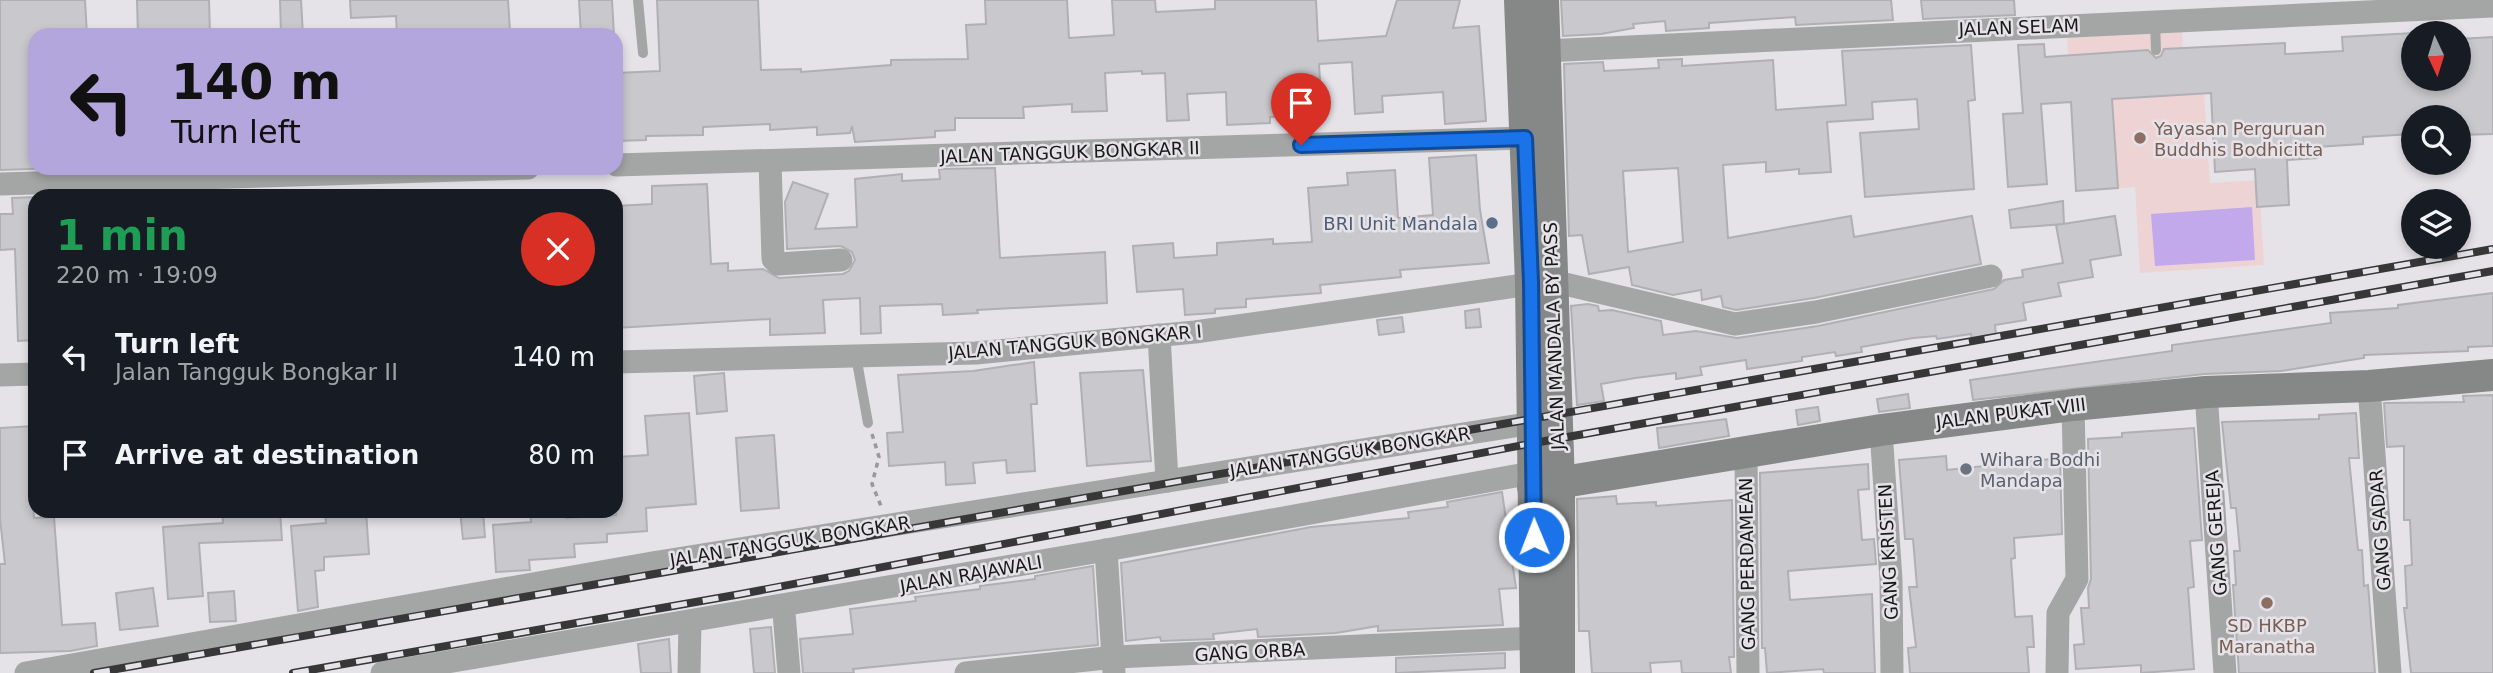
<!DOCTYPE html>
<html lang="en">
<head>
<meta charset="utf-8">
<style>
	body { margin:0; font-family:"DejaVu Sans",sans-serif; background:#242831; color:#f1f3f6; height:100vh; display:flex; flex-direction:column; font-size:26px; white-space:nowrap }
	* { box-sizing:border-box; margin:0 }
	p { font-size:23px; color:#9ea1a6 }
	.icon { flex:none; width:38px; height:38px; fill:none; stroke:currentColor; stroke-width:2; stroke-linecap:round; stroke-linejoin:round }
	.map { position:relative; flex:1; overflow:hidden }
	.panel { position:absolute; left:28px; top:189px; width:595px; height:329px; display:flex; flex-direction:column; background:#171b24; border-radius:21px; box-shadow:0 4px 10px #0003 }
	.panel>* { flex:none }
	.hud { position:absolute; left:28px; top:28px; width:595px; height:147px; border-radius:21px; box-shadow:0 4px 10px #0003; background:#b3a6dd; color:#111; overflow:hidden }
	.needle { width:46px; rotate:176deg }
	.buttons { position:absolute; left:2401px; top:21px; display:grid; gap:14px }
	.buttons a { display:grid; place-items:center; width:70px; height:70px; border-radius:50%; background:#171b24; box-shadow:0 4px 10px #0003; font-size:35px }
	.pin { position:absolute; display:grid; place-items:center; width:60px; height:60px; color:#fff; margin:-72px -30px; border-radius:50% 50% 50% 0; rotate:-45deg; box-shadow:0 0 7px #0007 }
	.pin .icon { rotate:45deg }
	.me { position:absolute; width:77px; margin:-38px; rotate:359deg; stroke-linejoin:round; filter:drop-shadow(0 0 5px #0008) }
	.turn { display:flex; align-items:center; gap:24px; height:147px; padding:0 28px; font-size:32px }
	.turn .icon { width:91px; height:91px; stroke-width:2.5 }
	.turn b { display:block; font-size:49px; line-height:60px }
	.round { display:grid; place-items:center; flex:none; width:74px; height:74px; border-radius:37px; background:#242831 }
	.overview { display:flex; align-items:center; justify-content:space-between; height:119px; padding:0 28px }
	h1 { font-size:42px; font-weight:700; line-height:52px; color:#1e9e55 }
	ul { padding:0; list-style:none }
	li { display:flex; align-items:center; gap:21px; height:98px; padding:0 28px }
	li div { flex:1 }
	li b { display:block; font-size:26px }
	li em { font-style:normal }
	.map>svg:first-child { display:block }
	.education { fill:#eed3d5 }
	.green { fill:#c2a9eb }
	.building { fill:#c9c9cd; stroke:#b0b0b4; stroke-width:2; fill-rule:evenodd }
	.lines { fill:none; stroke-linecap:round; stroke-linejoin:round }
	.path { stroke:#9a989c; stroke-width:3.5; stroke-dasharray:5 5; stroke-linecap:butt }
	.lane { stroke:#a4a6a5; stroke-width:10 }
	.street { stroke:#a4a6a5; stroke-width:23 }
	.secondary { stroke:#858886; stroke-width:32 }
	.rail-casing { stroke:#373738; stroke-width:8 }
	.rail { stroke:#e5e3e8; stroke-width:5; stroke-dasharray:16; stroke-linecap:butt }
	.route-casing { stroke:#114b97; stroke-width:18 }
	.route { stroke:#1a73e8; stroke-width:12 }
	.education-dot { fill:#8d6e63; stroke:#e5e3e8; stroke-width:2.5 }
	.service-dot { fill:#5c6f8a; stroke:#e5e3e8; stroke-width:2.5 }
	.worship-dot { fill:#6b7280; stroke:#e5e3e8; stroke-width:2.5 }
	.labels { text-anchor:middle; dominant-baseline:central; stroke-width:5; stroke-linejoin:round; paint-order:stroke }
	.street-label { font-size:18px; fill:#19191a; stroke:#e5e3e8 }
	.education-label { font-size:18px; fill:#785e54; stroke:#e5e3e8; text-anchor:start }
	.service-label { font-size:18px; fill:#4e5e75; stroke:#e5e3e8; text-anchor:end }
	.worship-label { font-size:18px; fill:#5b616d; stroke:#e5e3e8; text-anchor:start }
</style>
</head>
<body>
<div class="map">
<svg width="2493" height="673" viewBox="0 0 2493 673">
	<rect width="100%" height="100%" fill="#e5e3e8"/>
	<path class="education" d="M 2182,30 L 2185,94 L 2204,93 L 2210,183 L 2259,180 L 2264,265 L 2140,273 L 2135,187 L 2077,191 L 2067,37 Z"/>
	<path class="green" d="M 2252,207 L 2255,260 L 2155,266 L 2151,214 Z"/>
	<g class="building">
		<path d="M 0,0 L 85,0 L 87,35 L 35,35 L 35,168 L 60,168 L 0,170 Z"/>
		<path d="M 137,0 L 209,0 L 210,35 L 138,35 Z"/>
		<path d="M 280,0 L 301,0 L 303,35 L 281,35 Z"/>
		<path d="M 350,0 L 508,0 L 510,31 L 397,35 L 396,16 L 351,18 Z"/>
		<path d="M 579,0 L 612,0 L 614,35 L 581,35 Z"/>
		<path d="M 657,0 L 758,0 L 761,70 L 801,69 L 801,72 L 891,65 L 891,60 L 968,59 L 966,25 L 986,24 L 985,0 L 1067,0 L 1069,38 L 1114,35 L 1112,0 L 1155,0 L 1156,12 L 1215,9 L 1215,0 L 1316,0 L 1318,41 L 1386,36 L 1397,0 L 1460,0 L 1453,28 L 1479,26 L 1486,121 L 1445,124 L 1443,92 L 1382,96 L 1383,112 L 1355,114 L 1352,62 L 1319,64 L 1322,114 L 1270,117 L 1270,123 L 1227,125 L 1226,92 L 1187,94 L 1189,120 L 1167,121 L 1165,73 L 1142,74 L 1142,71 L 1105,73 L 1107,111 L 1072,112 L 1072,104 L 1023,107 L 1024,118 L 955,118 L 955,130 L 935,131 L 935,137 L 855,142 L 852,126 L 850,133 L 817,135 L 817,127 L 770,130 L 770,124 L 703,127 L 703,135 L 646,136 L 646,140 L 616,141 L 616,73 L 660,71 Z"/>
		<path d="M 1561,0 L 1891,0 L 1893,20 L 1796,25 L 1795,17 L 1709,23 L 1709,28 L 1666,31 L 1665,21 L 1633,24 L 1634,28 L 1601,34 L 1563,36 Z"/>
		<path d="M 1921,0 L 2014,0 L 2015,15 L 1923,19 Z"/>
		<path d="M 2413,33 L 2413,79 L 2459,79 L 2459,39 L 2493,37 L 2493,134 L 2459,135 L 2459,117 L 2411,117 L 2412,134 L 2363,137 L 2363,144 L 2316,147 L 2317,158 L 2287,160 L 2289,205 L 2257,207 L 2255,169 L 2215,172 L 2211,93 L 2112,99 L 2118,188 L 2076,191 L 2071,102 L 2041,104 L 2047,184 L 2008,187 L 2003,114 L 2023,113 L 2018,45 L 2044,44 L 2045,57 L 2148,50 L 2156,58 L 2161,56 L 2164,49 L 2285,43 L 2285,54 L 2343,51 L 2342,37 Z"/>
		<path d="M 1971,45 L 1975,100 L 1968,101 L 1974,189 L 1865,197 L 1860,133 L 1919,129 L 1917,99 L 1872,102 L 1873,119 L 1827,122 L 1831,172 L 1799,174 L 1799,169 L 1766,172 L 1766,162 L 1723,165 L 1728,238 L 1851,216 L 1854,237 L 1972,216 L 1981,264 L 1814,298 L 1736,310 L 1723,307 L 1721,296 L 1702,300 L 1701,290 L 1673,295 L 1632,285 L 1629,267 L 1589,274 L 1582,235 L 1569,236 L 1564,64 L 1603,62 L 1604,71 L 1659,68 L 1658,60 L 1682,59 L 1682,66 L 1773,60 L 1776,110 L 1846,105 L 1842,51 ZM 1678,168 L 1683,242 L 1628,252 L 1623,171 Z"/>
		<path d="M 1476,155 L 1480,210 L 1489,263 L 1400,270 L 1401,277 L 1320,285 L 1321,293 L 1246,299 L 1246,307 L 1215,309 L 1215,313 L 1185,315 L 1183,289 L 1137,292 L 1133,246 L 1173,243 L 1174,258 L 1217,255 L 1217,243 L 1273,239 L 1273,244 L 1312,242 L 1308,188 L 1348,185 L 1347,173 L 1395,170 L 1398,218 L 1433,215 L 1429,158 Z"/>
		<path d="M 995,168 L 1000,258 L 1105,252 L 1107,303 L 977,310 L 978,313 L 943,315 L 942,304 L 880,306 L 881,333 L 861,334 L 860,298 L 823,300 L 825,333 L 770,335 L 770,319 L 616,328 L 616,206 L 652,204 L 652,186 L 707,184 L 711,264 L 728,263 L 728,271 L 763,269 L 779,278 L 843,274 L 849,271 L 855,260 L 852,252 L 841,246 L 787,249 L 785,202 L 793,182 L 828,194 L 815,229 L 857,227 L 855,179 L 902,174 L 902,181 L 940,179 L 939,169 Z"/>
		<path d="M 35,197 L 35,340 L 18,341 L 15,249 L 0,250 L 0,214 L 13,214 L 12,198 Z"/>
		<path d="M 2063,201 L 2064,224 L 2011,228 L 2009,210 Z"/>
		<path d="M 2115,216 L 2121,255 L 2090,260 L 2093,277 L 2058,283 L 2061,296 L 2023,303 L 2026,320 L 1995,325 L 1996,335 L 1972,339 L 1971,334 L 1937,339 L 1936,336 L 1913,338 L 1861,347 L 1862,352 L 1836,356 L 1835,352 L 1802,357 L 1802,361 L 1747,369 L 1746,360 L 1700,367 L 1702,375 L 1676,379 L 1676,373 L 1635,378 L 1601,384 L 1604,401 L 1577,405 L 1571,306 L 1588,304 L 1598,306 L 1599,311 L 1612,310 L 1661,321 L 1663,335 L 1696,331 L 1737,338 L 1818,326 L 1994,289 L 2004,280 L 2023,277 L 2022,270 L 2063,263 L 2056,225 Z"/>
		<path d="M 2493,293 L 2493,346 L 2468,347 L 2468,351 L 2364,355 L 2364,358 L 2281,371 L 2204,374 L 1973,400 L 1970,380 L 2172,351 L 2172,345 L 2331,323 L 2330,313 L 2398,308 L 2398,305 Z"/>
		<path d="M 1479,309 L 1481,327 L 1466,328 L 1465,311 Z"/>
		<path d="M 1402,317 L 1404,332 L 1379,335 L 1377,320 Z"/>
		<path d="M 1034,362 L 1037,404 L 1031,404 L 1035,471 L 1007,473 L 1006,460 L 973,463 L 975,483 L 946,485 L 945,462 L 889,466 L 887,433 L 903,432 L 898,375 L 973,371 Z"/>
		<path d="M 1143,370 L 1151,461 L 1087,466 L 1080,373 Z"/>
		<path d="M 724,373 L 727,411 L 697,414 L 694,376 Z"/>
		<path d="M 1908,394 L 1910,408 L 1879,412 L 1877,399 Z"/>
		<path d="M 2493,395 L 2493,673 L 2411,673 L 2404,608 L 2407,608 L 2405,566 L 2412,565 L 2410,520 L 2404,520 L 2404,446 L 2387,447 L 2384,403 L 2464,402 L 2463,396 Z"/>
		<path d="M 1818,407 L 1820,421 L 1798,425 L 1796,410 Z"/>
		<path d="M 689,413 L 696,504 L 646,508 L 647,531 L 607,534 L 607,542 L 574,544 L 575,557 L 529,560 L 530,570 L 496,572 L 493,525 L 531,522 L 530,511 L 566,511 L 566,518 L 616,515 L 616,498 L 621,498 L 618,457 L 648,455 L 645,416 Z"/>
		<path d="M 2356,413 L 2359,458 L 2349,458 L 2358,550 L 2362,550 L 2364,586 L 2368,585 L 2375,673 L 2239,673 L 2233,585 L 2236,585 L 2234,551 L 2240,551 L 2236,508 L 2231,508 L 2222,422 L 2319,419 L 2319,415 Z"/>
		<path d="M 1726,419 L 1729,436 L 1659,448 L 1657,428 Z"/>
		<path d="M 34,426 L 35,472 L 31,472 L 34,518 L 54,517 L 62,625 L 95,623 L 97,646 L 70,651 L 0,653 L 0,564 L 5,564 L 0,518 L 0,428 Z"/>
		<path d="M 2194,428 L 2202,540 L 2190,541 L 2194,587 L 2188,588 L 2194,669 L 2141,673 L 2141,665 L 2076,669 L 2074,645 L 2084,644 L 2081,608 L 2089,608 L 2088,588 L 2091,579 L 2088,439 L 2122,437 L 2122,433 Z"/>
		<path d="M 774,435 L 779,508 L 741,511 L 736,438 Z"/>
		<path d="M 1946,456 L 1947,470 L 2060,458 L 2062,534 L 2014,538 L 2015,558 L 2011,559 L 2015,617 L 2032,616 L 2034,647 L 2027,647 L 2029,673 L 1910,673 L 1908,648 L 1916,647 L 1909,587 L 1917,587 L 1913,539 L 1905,539 L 1899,460 Z"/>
		<path d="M 1868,464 L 1869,489 L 1858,490 L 1862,540 L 1874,539 L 1876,564 L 1788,571 L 1790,600 L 1872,594 L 1875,673 L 1824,673 L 1823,669 L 1767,673 L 1765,648 L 1762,648 L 1760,473 Z"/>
		<path d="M 1502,492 L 1516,588 L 1499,589 L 1503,625 L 1378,631 L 1378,626 L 1336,633 L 1258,637 L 1257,629 L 1213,634 L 1214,639 L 1161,641 L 1160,637 L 1126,641 L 1121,563 L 1311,527 L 1409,518 L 1408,512 L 1448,507 L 1447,502 Z"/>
		<path d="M 1616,496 L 1617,504 L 1656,502 L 1656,506 L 1732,500 L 1734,657 L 1729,657 L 1731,673 L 1682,673 L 1681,661 L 1650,663 L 1651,673 L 1592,673 L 1589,631 L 1579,631 L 1577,499 Z"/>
		<path d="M 222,511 L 280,511 L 282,540 L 199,543 L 203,596 L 168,599 L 163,527 L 223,523 Z"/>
		<path d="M 325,511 L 366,511 L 369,554 L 324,557 L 324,570 L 315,571 L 318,607 L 298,611 L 291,526 L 326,523 Z"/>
		<path d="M 460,511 L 483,511 L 485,537 L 463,539 Z"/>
		<path d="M 1093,566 L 1098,645 L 853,669 L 854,673 L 803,673 L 800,639 L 853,634 L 850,609 L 916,601 L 915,597 L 980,589 L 980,586 L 1035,579 L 1035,576 Z"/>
		<path d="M 153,588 L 158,626 L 120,630 L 116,593 Z"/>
		<path d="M 234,591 L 236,621 L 210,622 L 208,593 Z"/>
		<path d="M 771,627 L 775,673 L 754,673 L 750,629 Z"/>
		<path d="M 669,639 L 671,673 L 641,673 L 638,644 Z"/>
		<path d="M 1505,653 L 1505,668 L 1396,673 L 1396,658 Z"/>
	</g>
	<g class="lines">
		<path class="path" d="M 872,434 L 879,457 L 872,484 L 881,506"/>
		<g class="lane">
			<path d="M 638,0 L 643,53"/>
			<path d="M 2155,22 L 2156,50"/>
			<path d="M 856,356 L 868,423"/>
		</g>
		<g class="street">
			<path d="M 1545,51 L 2493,6"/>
			<path d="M 770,161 L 773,259 L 778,264 L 841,260"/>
			<path d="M 616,165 L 1525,138"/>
			<path d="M 0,184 L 528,168"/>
			<path d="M 1159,335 L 1167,481"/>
			<path d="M 616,362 L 976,353 L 1195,332 L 1552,281 L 1735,324 L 1816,312 L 1991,276"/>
			<path d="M 0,375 L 35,374"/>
			<path d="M 2369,386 L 2390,673"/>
			<path d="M 2206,392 L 2225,673"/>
			<path d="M 1881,430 L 1891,580 L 1892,673"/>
			<path d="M 1746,455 L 1748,673"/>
			<path d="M 1106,550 L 1114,673"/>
			<path d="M 784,613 L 789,673"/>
			<path d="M 26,673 L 652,563 L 1545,421"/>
			<path d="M 382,673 L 1106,550 L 1548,470"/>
			<path d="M 689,673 L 690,622"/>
			<path d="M 966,673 L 1115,657 L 1535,638"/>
			<path d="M 2057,673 L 2058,613 L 2077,579 L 2073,405"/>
		</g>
		<g class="secondary">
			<path d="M 1520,0 L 1531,282 L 1536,673"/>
			<path d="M 1543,0 L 1559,485 L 1559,673"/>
			<path d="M 1533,487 L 1881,430 L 2073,405 L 2206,392 L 2369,386 L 2493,375"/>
		</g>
		<g class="rail-casing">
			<g id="rail">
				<path d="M 94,673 L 2493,249"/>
				<path d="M 293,673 L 741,594 L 1534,443 L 2493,271"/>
			</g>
		</g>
		<use href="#rail" class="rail"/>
	</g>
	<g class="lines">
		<g class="route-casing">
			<path id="route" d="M 1301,145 L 1525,138 L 1531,282 L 1534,537"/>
		</g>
		<use href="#route" class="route"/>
	</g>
	<g class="education-dot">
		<circle cx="2140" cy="138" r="7"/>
		<circle cx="2267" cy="603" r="7"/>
	</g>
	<circle class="service-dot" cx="1492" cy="223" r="7"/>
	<circle class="worship-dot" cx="1966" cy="469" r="7"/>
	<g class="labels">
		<g class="street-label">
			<text transform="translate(2019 27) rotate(-2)">JALAN SELAM</text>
			<text transform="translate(1070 152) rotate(-2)">JALAN TANGGUK BONGKAR II</text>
			<text transform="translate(1554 336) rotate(-92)">JALAN MANDALA BY PASS</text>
			<text transform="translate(1075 342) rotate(-5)">JALAN TANGGUK BONGKAR I</text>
			<text transform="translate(2011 413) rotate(-7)">JALAN PUKAT VIII</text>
			<text transform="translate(1350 452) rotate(-9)">JALAN TANGGUK BONGKAR</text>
			<text transform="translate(2380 530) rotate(-94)">GANG SADAR</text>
			<text transform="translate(2216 533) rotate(-94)">GANG GEREJA</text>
			<text transform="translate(790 541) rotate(-9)">JALAN TANGGUK BONGKAR</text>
			<text transform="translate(1888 552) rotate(-93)">GANG KRISTEN</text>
			<text transform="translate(1747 564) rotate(-91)">GANG PERDAMEAN</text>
			<text transform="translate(971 574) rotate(-10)">JALAN RAJAWALI</text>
			<text transform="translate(1250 652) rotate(-3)">GANG ORBA</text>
		</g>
		<g class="education-label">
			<text x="2154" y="128">Yayasan Perguruan<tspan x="2154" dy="21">Buddhis Bodhicitta</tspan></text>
			<text x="2267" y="625" text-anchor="middle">SD HKBP<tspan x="2267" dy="21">Maranatha</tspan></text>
		</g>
		<g class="service-label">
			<text x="1478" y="223">BRI Unit Mandala</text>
		</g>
		<g class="worship-label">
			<text x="1980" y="459">Wihara Bodhi<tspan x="1980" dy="21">Mandapa</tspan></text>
		</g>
	</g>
</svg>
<div class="buttons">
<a><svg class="needle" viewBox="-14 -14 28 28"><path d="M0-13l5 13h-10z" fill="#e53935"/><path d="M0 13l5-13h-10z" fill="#9ea1a6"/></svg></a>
<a><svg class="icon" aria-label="search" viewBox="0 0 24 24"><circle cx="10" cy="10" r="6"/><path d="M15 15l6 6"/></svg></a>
<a><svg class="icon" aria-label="layers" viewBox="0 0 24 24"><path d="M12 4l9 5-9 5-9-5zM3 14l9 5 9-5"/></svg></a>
</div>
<div class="pin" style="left:1301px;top:145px;background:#d93025"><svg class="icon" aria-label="arrive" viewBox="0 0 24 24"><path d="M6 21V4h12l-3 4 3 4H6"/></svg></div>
<svg class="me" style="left:1534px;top:537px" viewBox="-20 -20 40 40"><circle r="17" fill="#1a73e8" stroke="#fff" stroke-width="3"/><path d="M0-11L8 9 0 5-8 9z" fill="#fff"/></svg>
<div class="hud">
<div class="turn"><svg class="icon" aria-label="left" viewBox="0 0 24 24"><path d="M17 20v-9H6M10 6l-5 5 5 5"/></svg><div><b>140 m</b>Turn left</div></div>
</div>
<section class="panel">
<div class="overview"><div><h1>1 min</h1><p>220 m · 19:09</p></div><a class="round" style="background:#d93025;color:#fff"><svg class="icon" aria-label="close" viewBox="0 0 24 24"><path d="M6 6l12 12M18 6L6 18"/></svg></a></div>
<ul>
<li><svg class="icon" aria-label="left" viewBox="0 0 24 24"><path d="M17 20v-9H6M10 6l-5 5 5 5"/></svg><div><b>Turn left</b><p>Jalan Tangguk Bongkar II</p></div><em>140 m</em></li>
<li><svg class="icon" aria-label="arrive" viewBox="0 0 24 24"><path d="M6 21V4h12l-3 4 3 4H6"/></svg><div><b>Arrive at destination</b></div><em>80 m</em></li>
</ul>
</section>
</div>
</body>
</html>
